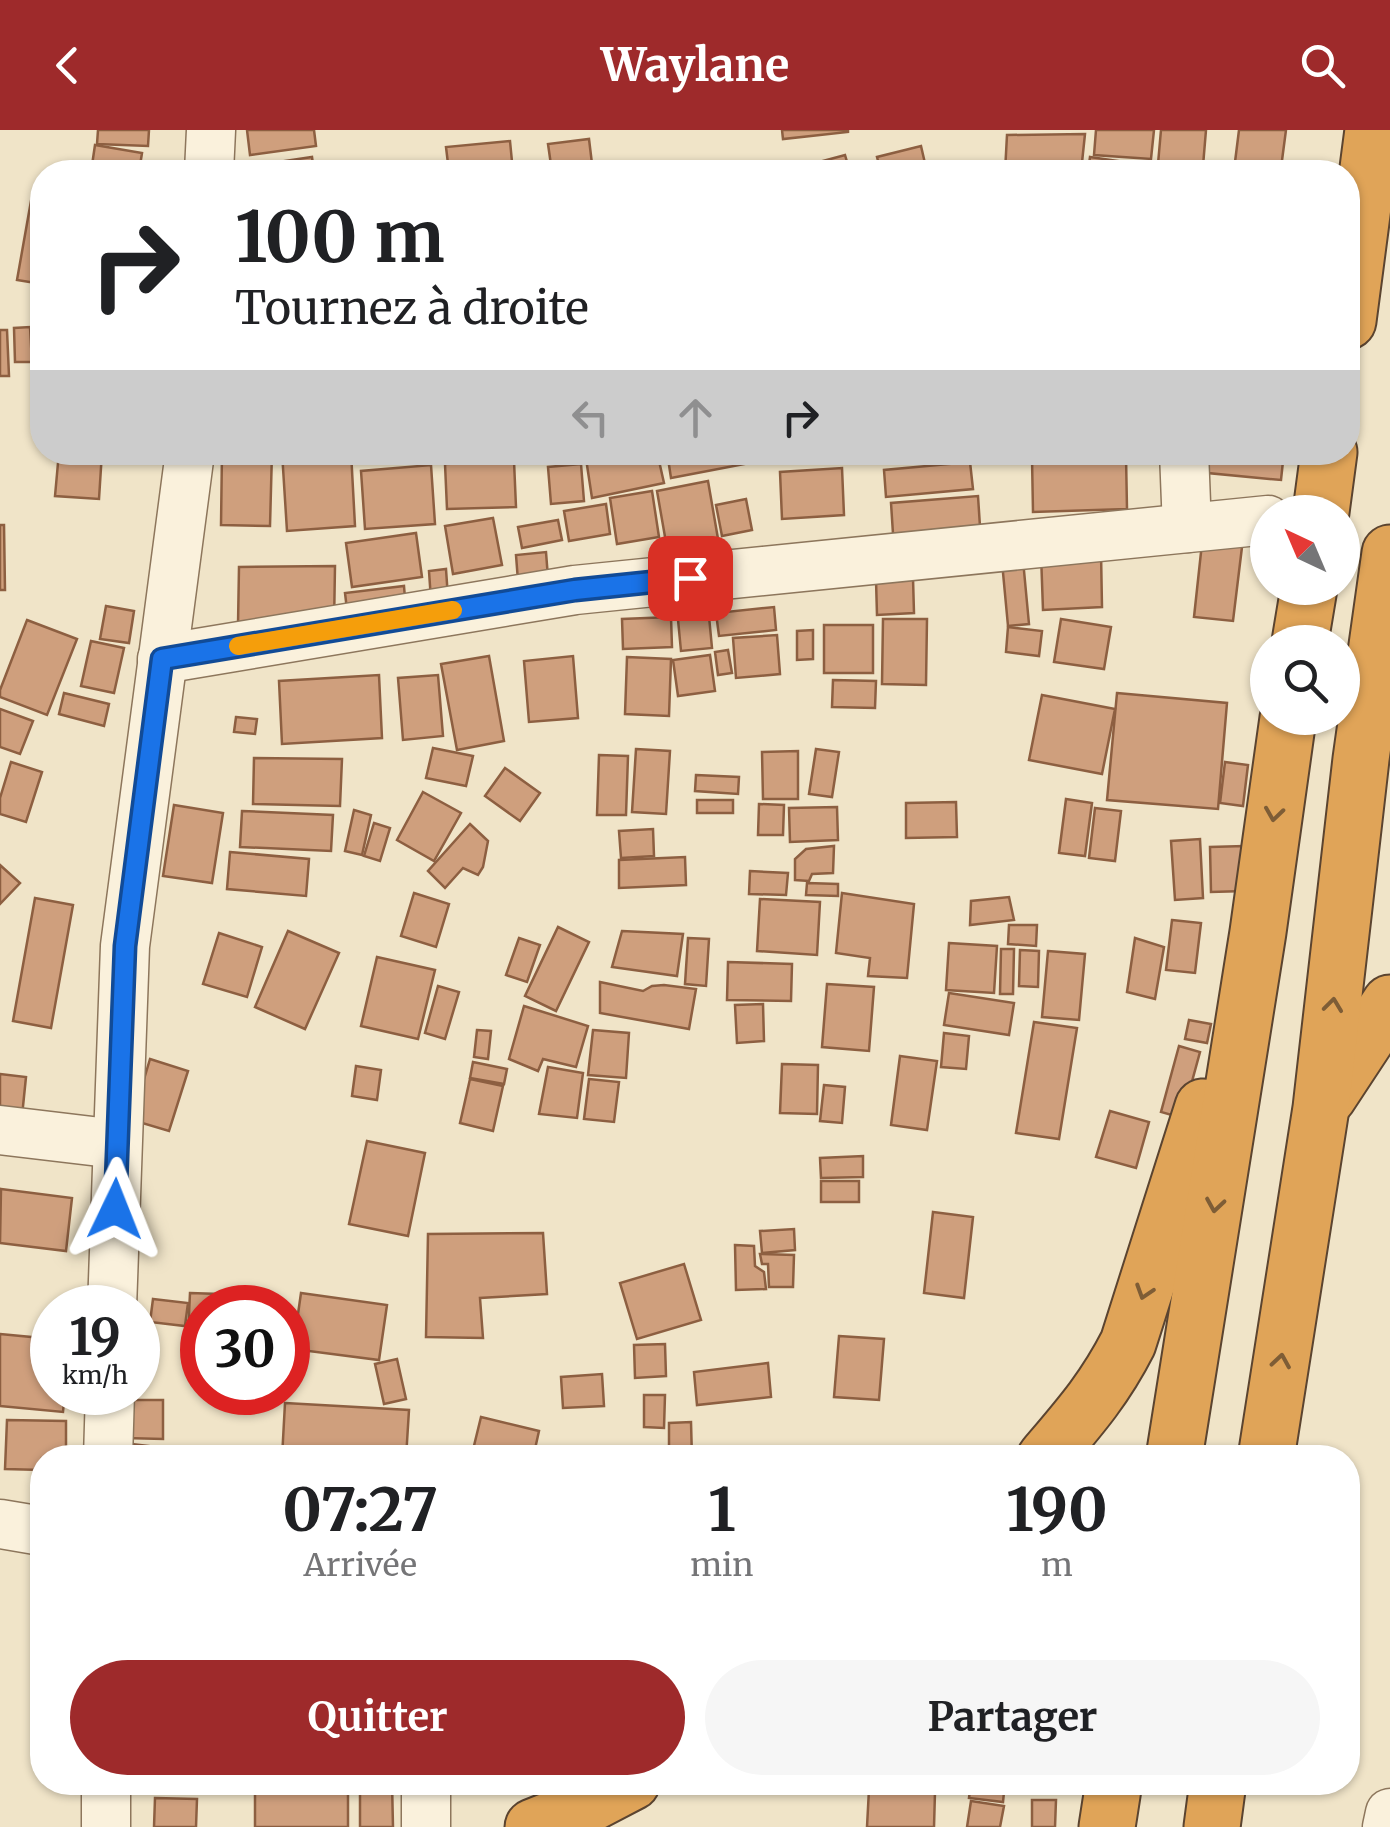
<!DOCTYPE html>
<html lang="fr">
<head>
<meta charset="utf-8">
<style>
	body { margin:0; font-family:Merriweather,serif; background:#f6f6f6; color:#202124; height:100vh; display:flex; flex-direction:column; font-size:38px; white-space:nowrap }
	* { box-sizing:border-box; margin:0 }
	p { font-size:32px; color:#757577 }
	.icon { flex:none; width:55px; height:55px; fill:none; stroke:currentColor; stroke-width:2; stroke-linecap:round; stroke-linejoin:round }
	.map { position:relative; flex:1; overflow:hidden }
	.side { position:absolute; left:30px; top:1315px; width:1330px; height:350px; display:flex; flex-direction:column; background:#fff; border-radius:40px; box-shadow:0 2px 8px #0004 }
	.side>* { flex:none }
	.guide { position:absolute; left:30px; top:30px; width:1330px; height:305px; border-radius:40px; box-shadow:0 2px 8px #0004; background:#fff; color:#202124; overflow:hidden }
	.needle { width:65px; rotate:316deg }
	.tools { position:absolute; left:1250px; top:365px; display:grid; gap:20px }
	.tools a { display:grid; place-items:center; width:110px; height:110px; border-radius:50%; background:#fff; box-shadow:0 2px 8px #0004; font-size:50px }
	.speed { position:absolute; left:30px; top:1155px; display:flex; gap:20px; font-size:50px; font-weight:700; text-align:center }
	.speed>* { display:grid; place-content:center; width:130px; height:130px; border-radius:50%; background:#fff; box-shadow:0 2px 8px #0004; line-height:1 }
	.speed small { font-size:25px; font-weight:400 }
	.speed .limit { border:15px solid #d22; background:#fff; color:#111 }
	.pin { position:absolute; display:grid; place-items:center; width:85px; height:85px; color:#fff; margin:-42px; border-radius:20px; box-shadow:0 5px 15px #0006 }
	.me { position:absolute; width:110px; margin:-55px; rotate:2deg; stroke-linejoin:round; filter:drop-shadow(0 0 8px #0008) }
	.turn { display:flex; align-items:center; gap:35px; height:210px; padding:0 40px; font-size:45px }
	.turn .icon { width:130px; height:130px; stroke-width:2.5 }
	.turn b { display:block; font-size:70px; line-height:85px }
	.lanes { display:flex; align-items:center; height:95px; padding:0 40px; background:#0003; justify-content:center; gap:50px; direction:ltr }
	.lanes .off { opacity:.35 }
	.eta { display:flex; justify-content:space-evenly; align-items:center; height:170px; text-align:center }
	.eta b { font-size:60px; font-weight:700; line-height:70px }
	.action { display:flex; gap:20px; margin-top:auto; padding:20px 40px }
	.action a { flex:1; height:115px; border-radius:60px; background:#9e2a2b; color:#fff; font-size:40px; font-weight:700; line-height:115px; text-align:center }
	.action a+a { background:#f6f6f6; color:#202124 }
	header { display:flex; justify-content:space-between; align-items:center; height:130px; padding:0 40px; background:#9e2a2b; color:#fff; font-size:45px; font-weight:700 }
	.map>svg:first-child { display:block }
	.building { fill:#cf9f7d; stroke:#8d5f41; stroke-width:2.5 }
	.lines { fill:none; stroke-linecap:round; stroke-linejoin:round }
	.minor-casing { stroke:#8d765c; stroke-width:51 }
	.highway-casing { stroke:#5b4430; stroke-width:59 }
	.minor { stroke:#faf1dc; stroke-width:48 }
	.highway { stroke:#e0a458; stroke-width:55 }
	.oneway { stroke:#7e5d36 }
	.route-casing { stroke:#114b97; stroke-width:25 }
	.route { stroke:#1a73e8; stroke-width:18 }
	.slow { stroke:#f59e0b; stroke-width:18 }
</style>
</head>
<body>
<header><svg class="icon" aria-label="back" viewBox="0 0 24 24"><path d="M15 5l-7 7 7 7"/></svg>Waylane<svg class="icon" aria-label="search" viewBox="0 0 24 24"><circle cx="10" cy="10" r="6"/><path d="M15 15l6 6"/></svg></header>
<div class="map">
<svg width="1390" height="1697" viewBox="0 0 1390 1697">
	<rect width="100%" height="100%" fill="#f0e4c8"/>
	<g class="building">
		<path d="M 98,0 L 149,0 L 148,16 L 97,14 Z"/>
		<path d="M 247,0 L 314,0 L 316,16 L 250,25 Z"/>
		<path d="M 782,0 L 848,0 L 848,2 L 783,9 Z"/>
		<path d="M 1096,0 L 1154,0 L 1151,29 L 1094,25 Z"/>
		<path d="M 1161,0 L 1206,0 L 1203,36 L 1158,34 Z"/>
		<path d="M 1239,0 L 1286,0 L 1281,38 L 1235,32 Z"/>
		<path d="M 1085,4 L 1081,42 L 1005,42 L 1007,5 Z"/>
		<path d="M 589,9 L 593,42 L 552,42 L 548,14 Z"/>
		<path d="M 510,11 L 513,42 L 449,42 L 446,17 Z"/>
		<path d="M 95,15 L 142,23 L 139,42 L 91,42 Z"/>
		<path d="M 921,16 L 927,42 L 881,42 L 877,27 Z"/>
		<path d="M 845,25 L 850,42 L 814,42 L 812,34 Z"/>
		<path d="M 312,27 L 314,42 L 259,42 L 258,35 Z"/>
		<path d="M 1090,27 L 1139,34 L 1138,42 L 1088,42 Z"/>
		<path d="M 31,71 L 42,73 L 42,154 L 17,150 Z"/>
		<path d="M 40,177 L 42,177 L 42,242 L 34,241 Z"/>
		<path d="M 30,197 L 32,232 L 15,232 L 14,198 Z"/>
		<path d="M 0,200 L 7,200 L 9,246 L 0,246 Z"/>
		<path d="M 59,322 L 102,322 L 99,369 L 55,366 Z"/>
		<path d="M 222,322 L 272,322 L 270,396 L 221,395 Z"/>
		<path d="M 282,322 L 351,322 L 355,396 L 287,401 Z"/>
		<path d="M 585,322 L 657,322 L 664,353 L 592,368 Z"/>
		<path d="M 667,322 L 769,322 L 770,329 L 671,348 Z"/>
		<path d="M 1210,322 L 1284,322 L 1281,350 L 1208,343 Z"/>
		<path d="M 1126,326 L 1127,379 L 1033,382 L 1032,328 Z"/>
		<path d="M 514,331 L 516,377 L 447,379 L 445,334 Z"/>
		<path d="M 970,332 L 973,359 L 886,367 L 884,340 Z"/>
		<path d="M 581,334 L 584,371 L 551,374 L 548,337 Z"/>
		<path d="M 431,335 L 435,394 L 365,399 L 361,341 Z"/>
		<path d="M 842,338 L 844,385 L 782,389 L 780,342 Z"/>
		<path d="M 708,351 L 726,455 L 675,464 L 657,361 Z"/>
		<path d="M 652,361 L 659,407 L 617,414 L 610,368 Z"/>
		<path d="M 978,366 L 981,412 L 894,419 L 891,373 Z"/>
		<path d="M 746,369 L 752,400 L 722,406 L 716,375 Z"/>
		<path d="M 606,374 L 610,404 L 569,411 L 564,381 Z"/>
		<path d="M 493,388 L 502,435 L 453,444 L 445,396 Z"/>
		<path d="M 558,390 L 562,410 L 522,418 L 518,397 Z"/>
		<path d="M 0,395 L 4,395 L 5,460 L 0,460 Z"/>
		<path d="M 416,403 L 422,447 L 352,457 L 346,413 Z"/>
		<path d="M 1202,413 L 1242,417 L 1233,491 L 1194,487 Z"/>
		<path d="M 546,422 L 550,474 L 520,477 L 516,425 Z"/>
		<path d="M 1101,422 L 1102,477 L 1043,480 L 1041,424 Z"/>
		<path d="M 1023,430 L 1029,494 L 1008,496 L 1002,432 Z"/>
		<path d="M 335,436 L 334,495 L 238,495 L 239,437 Z"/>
		<path d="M 446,439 L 448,468 L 431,470 L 429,441 Z"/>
		<path d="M 913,448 L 914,483 L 877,485 L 876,450 Z"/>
		<path d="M 404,456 L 406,481 L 348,488 L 345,463 Z"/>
		<path d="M 106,476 L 134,481 L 129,513 L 100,509 Z"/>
		<path d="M 708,476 L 712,518 L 681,521 L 677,479 Z"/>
		<path d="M 774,477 L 776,500 L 719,506 L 716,483 Z"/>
		<path d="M 671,487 L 672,517 L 623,519 L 622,489 Z"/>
		<path d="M 883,489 L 927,489 L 926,555 L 882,554 Z"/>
		<path d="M 1061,489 L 1111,497 L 1104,539 L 1054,532 Z"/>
		<path d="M 27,490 L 77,509 L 47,585 L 0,567 L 0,560 Z"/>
		<rect x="824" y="495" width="49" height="48"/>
		<path d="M 1008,497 L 1042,501 L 1039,526 L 1006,522 Z"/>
		<path d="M 813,500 L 813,529 L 797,530 L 797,501 Z"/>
		<path d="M 777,505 L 780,544 L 736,548 L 733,508 Z"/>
		<path d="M 91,511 L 124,518 L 114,563 L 81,556 Z"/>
		<path d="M 728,520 L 732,543 L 718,545 L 715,522 Z"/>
		<path d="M 710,525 L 715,561 L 678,566 L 673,530 Z"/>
		<path d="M 489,526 L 504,611 L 457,620 L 441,534 Z"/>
		<path d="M 573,526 L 578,588 L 529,592 L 524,531 Z"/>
		<path d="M 627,527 L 671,529 L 669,586 L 625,584 Z"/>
		<path d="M 379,545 L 382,608 L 282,614 L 279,551 Z"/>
		<path d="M 438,545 L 443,606 L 403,610 L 398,548 Z"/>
		<path d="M 833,550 L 876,551 L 875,578 L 832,577 Z"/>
		<path d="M 64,563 L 109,574 L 104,596 L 59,584 Z"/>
		<path d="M 1117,563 L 1227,573 L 1218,679 L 1107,670 Z"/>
		<path d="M 1042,565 L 1115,579 L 1102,644 L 1029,630 Z"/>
		<path d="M 0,579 L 33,591 L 20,624 L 0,617 Z"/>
		<path d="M 236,587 L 257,589 L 255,604 L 234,602 Z"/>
		<path d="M 433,618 L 473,626 L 466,656 L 426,648 Z"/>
		<path d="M 636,619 L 670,621 L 666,684 L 632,682 Z"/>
		<path d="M 816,619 L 839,622 L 832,667 L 809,664 Z"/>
		<path d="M 798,621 L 798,669 L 763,669 L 762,622 Z"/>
		<path d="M 599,625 L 628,626 L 626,685 L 597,685 Z"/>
		<path d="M 254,628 L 342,629 L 340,676 L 253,674 Z"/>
		<path d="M 11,632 L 42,642 L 26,692 L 0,684 L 0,668 Z"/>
		<path d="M 1225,632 L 1248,635 L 1243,676 L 1220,673 Z"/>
		<path d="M 505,638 L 540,663 L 520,691 L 485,666 Z"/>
		<path d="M 696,645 L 739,647 L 738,664 L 695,661 Z"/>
		<path d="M 423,662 L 461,683 L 434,731 L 397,710 Z"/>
		<path d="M 1066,669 L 1092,673 L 1085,726 L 1059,723 Z"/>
		<rect x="697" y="670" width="36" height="13"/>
		<path d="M 956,672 L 957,707 L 906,708 L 906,673 Z"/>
		<path d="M 759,674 L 784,675 L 783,705 L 758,705 Z"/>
		<path d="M 174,675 L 223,683 L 212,753 L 163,746 Z"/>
		<path d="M 837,677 L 838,710 L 790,712 L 789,678 Z"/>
		<path d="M 1095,678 L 1121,681 L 1115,731 L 1089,728 Z"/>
		<path d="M 354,680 L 371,685 L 362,725 L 345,721 Z"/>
		<path d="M 242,681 L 333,685 L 331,721 L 240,717 Z"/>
		<path d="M 374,693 L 390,698 L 380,731 L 364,726 Z"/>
		<path d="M 470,694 L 488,711 L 483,737 L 478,745 L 463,738 L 445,758 L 428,741 Z"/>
		<path d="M 653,699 L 654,726 L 621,728 L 619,701 Z"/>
		<path d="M 1200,709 L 1203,768 L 1175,770 L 1171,711 Z"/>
		<path d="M 834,716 L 833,743 L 812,744 L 809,751 L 795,750 L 795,729 L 806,719 Z"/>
		<path d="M 1244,716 L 1245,761 L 1211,762 L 1210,717 Z"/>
		<path d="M 230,722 L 309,729 L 306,766 L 227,759 Z"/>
		<path d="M 685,727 L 686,755 L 619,758 L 619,730 Z"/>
		<path d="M 0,735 L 20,753 L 0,774 Z"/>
		<path d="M 750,741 L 788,743 L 786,765 L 749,764 Z"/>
		<path d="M 807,753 L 838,754 L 838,766 L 806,765 Z"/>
		<path d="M 414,763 L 449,774 L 436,817 L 401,806 Z"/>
		<path d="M 842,763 L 914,774 L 907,848 L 868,846 L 870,828 L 836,823 Z"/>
		<path d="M 1009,767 L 1014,790 L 970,795 L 971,771 Z"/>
		<path d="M 35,768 L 73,775 L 51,898 L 13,891 Z"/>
		<path d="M 760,769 L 820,772 L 817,825 L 757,821 Z"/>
		<path d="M 1172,790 L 1201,793 L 1195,843 L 1166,840 Z"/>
		<path d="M 1009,795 L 1037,795 L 1036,816 L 1008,814 Z"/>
		<path d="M 558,797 L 589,812 L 556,881 L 525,866 Z"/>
		<path d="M 288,801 L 339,823 L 305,899 L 255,877 Z"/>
		<path d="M 622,801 L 683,804 L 677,846 L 612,837 Z"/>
		<path d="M 219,803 L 262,817 L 247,867 L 203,854 Z"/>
		<path d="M 519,808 L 540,815 L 527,852 L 506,845 Z"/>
		<path d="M 688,808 L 709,809 L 706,856 L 685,854 Z"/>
		<path d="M 1135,808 L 1164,817 L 1155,869 L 1127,862 Z"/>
		<path d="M 949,813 L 997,816 L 994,863 L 946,860 Z"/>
		<path d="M 1001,819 L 1014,819 L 1013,864 L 1000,864 Z"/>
		<path d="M 1020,820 L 1039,821 L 1038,857 L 1019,856 Z"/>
		<path d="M 1048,821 L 1085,824 L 1079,890 L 1042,887 Z"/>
		<path d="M 377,827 L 435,840 L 418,909 L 361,896 Z"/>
		<path d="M 728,832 L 792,834 L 791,871 L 727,870 Z"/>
		<path d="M 600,852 L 643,861 L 652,856 L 664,855 L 696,859 L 689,899 L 600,883 Z"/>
		<path d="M 827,854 L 874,857 L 869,921 L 822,917 Z"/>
		<path d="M 438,856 L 459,862 L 445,909 L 425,903 Z"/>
		<path d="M 949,863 L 1014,873 L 1009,905 L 944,895 Z"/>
		<path d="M 763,874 L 764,911 L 737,913 L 735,875 Z"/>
		<path d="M 524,876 L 588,896 L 576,937 L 543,929 L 538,941 L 509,929 Z"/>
		<path d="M 1189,890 L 1211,894 L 1207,913 L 1185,909 Z"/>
		<path d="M 1034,892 L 1077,898 L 1059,1009 L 1016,1003 Z"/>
		<path d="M 477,900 L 491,901 L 488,929 L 474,927 Z"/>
		<path d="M 593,900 L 629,903 L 626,948 L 588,945 Z"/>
		<path d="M 944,903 L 969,906 L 966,939 L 941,937 Z"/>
		<path d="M 1179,916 L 1200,922 L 1182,988 L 1161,982 Z"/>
		<path d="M 900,926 L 937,931 L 927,1000 L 891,995 Z"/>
		<path d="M 150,929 L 188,941 L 169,1001 L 132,990 Z"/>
		<path d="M 473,932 L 507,939 L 504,954 L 470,948 Z"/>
		<path d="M 782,934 L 818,935 L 817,984 L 780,983 Z"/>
		<path d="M 356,936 L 381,940 L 377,970 L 352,966 Z"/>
		<path d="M 548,937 L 583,943 L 577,988 L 539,984 Z"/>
		<path d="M 0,944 L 26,947 L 21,996 L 0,994 Z"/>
		<path d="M 470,949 L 503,956 L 493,1001 L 460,993 Z"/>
		<path d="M 589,949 L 619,952 L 614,992 L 584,989 Z"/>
		<path d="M 824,955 L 845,957 L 842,993 L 820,991 Z"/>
		<path d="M 1110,981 L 1149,992 L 1136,1038 L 1096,1027 Z"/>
		<path d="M 367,1011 L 425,1023 L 408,1106 L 349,1094 Z"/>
		<path d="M 863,1026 L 863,1047 L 821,1048 L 820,1028 Z"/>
		<rect x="821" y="1051" width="38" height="21"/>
		<path d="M 1,1059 L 72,1068 L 66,1121 L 0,1113 Z"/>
		<path d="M 933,1082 L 973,1087 L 964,1168 L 924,1163 Z"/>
		<path d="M 794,1099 L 795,1120 L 762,1123 L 760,1101 Z"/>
		<path d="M 543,1103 L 547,1164 L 480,1168 L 483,1208 L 426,1207 L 428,1104 Z"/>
		<path d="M 735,1115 L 754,1116 L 755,1136 L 764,1142 L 766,1159 L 736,1160 Z"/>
		<path d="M 760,1124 L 794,1125 L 793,1157 L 769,1157 L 768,1134 L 762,1134 Z"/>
		<path d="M 684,1134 L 701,1190 L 637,1209 L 620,1153 Z"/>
		<path d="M 190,1163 L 250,1165 L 249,1178 L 202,1178 L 202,1205 L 188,1205 Z"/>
		<path d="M 301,1163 L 387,1175 L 379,1230 L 293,1219 Z"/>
		<path d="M 153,1169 L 188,1173 L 185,1196 L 150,1192 Z"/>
		<path d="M 0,1204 L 52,1209 L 52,1262 L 65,1262 L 63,1282 L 0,1276 Z"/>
		<path d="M 839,1206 L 884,1209 L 879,1270 L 834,1267 Z"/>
		<path d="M 665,1214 L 666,1246 L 635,1248 L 634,1215 Z"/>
		<path d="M 397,1229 L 406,1269 L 384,1274 L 375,1234 Z"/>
		<path d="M 768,1233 L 771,1267 L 697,1275 L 694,1242 Z"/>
		<path d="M 602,1244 L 604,1276 L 563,1278 L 561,1247 Z"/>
		<path d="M 644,1265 L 665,1265 L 664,1298 L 644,1297 Z"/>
		<path d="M 125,1270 L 163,1270 L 163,1309 L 125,1308 Z"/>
		<path d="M 285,1273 L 409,1280 L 406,1328 L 282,1328 Z"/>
		<path d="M 481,1287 L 539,1301 L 533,1328 L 471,1328 Z"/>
		<path d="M 7,1290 L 66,1291 L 66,1328 L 42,1328 L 42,1340 L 5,1339 Z"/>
		<path d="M 691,1292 L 692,1328 L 669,1328 L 669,1293 Z"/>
		<path d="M 123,1313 L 166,1318 L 165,1328 L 121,1328 Z"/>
		<rect x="255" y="1652" width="93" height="45"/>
		<path d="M 360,1652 L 392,1652 L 393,1697 L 360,1697 Z"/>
		<path d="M 971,1652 L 1005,1652 L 1003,1672 L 969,1668 Z"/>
		<path d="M 869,1659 L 935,1662 L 934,1697 L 867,1697 Z"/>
		<path d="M 155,1668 L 197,1669 L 196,1697 L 154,1697 Z"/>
		<path d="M 1032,1670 L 1056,1670 L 1055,1697 L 1032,1697 Z"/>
		<path d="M 971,1671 L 1004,1676 L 1000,1697 L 967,1697 Z"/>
	</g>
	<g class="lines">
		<g class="minor-casing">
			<g id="minor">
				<path d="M 209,42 L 211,0"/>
				<path d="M 1184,322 L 1187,398"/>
				<path d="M 162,529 L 575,460 L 1268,390"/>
				<path d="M 0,1000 L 117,1014"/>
				<path d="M 112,1178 L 125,816 L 190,322"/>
				<path d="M 108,1328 L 110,1262"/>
				<path d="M 0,1394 L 42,1401"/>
				<path d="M 106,1652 L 106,1697"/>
				<path d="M 426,1697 L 426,1652"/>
				<path d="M 1387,1697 L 1390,1683"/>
			</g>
		</g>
		<g class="highway-casing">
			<g id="highway">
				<path d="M 1348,191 L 1373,0"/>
				<path d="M 1321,382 L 1329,322"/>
				<path d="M 1300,512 L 1309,458"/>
				<path d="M 1328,967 L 1390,873"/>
				<path d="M 1045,1328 C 1079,1288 1104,1260 1128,1213 L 1203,977"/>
				<path d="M 1174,1328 L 1258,802 L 1288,588"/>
				<path d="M 1266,1328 L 1321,978 L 1361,629 L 1390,423"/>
				<path d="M 533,1697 L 588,1675 L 632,1652"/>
				<path d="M 1107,1697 L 1114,1652"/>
				<path d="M 1212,1697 L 1218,1652"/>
			</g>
		</g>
		<use href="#minor" class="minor"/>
		<use href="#highway" class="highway"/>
	</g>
	<defs><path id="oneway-chevron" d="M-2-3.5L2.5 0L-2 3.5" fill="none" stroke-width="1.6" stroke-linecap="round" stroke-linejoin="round" transform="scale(2.5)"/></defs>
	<g class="oneway">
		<use href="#oneway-chevron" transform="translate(1274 684) rotate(98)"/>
		<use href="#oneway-chevron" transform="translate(1333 875) rotate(-83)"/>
		<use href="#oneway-chevron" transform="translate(1215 1075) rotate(99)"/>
		<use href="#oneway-chevron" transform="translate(1144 1162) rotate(108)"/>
		<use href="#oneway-chevron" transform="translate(1281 1231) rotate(-81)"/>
	</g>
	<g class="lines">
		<g class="route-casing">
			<path id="route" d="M 115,1079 L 125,816 L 162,529 L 575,460 L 690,448"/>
		</g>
		<use href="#route" class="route"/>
		<path class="slow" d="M 238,516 L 453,480"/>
	</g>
</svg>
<div class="tools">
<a><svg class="needle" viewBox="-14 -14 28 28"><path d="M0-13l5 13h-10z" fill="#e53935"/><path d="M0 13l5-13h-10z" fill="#757577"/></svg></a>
<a><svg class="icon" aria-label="search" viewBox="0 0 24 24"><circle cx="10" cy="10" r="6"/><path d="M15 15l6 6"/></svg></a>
</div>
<div class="speed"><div>19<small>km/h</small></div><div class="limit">30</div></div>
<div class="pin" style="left:690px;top:448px;background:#d93025"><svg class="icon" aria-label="arrive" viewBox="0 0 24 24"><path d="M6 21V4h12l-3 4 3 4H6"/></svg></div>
<svg class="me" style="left:115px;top:1079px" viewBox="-20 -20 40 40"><path d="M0-17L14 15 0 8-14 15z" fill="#1a73e8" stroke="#fff" stroke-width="4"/></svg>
<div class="guide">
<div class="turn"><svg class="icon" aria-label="right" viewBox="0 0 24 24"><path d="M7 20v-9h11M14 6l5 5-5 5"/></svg><div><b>100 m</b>Tournez à droite</div></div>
<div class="lanes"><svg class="icon off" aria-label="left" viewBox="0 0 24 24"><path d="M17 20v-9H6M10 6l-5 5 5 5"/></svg><svg class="icon off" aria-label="ahead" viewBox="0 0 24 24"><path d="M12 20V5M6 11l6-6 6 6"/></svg><svg class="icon" aria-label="right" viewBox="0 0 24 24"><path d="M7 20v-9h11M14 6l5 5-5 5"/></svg></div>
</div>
<section class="side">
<div class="eta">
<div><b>07:27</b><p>Arrivée</p></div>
<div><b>1</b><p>min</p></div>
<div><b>190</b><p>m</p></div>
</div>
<div class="action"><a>Quitter</a><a>Partager</a></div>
</section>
</div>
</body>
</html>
